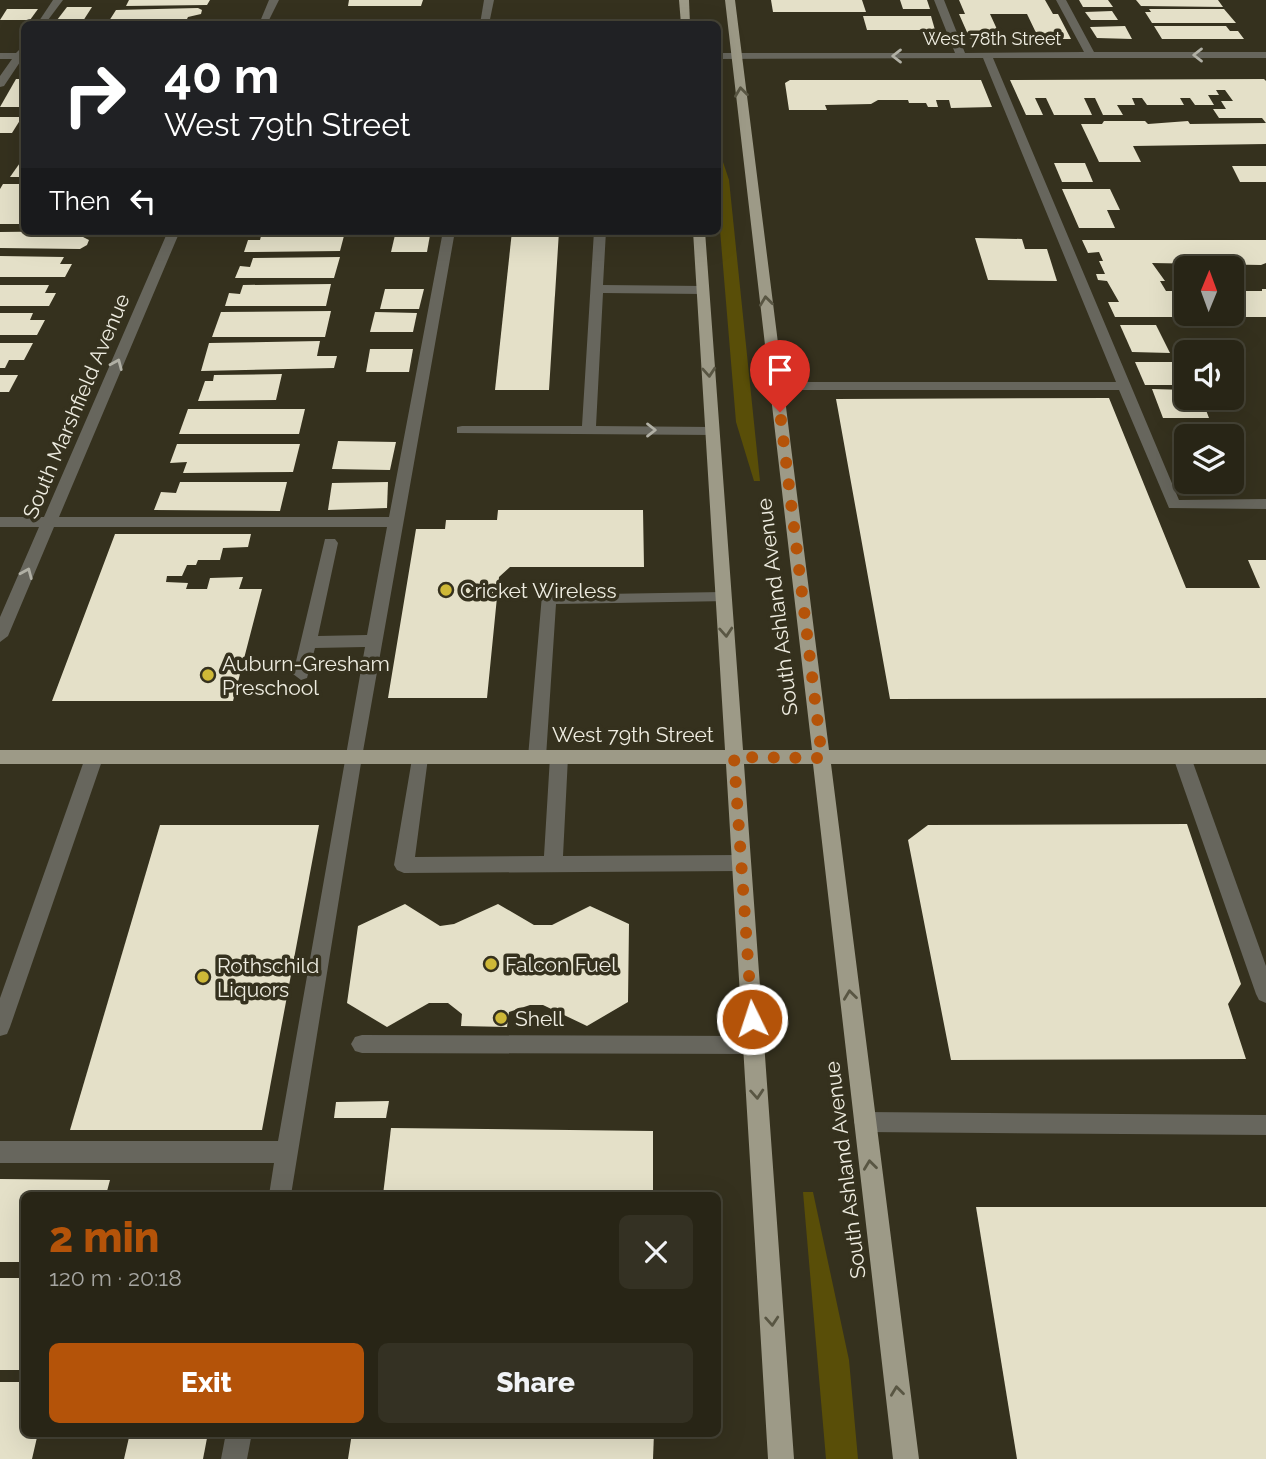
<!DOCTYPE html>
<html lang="en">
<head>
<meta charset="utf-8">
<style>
	body { margin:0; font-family:Raleway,sans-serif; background:#343123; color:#f1f3f6; height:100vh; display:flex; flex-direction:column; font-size:26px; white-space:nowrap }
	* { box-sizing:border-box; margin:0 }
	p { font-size:23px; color:#a5a5a1 }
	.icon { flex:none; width:38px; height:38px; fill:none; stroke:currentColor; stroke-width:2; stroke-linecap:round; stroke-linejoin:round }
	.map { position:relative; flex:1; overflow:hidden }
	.panel { position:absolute; left:21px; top:1192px; width:700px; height:245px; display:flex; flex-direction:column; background:#282516; border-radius:10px; box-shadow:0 7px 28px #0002,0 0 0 2px #444235 }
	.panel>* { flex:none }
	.hud { position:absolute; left:21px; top:21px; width:700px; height:214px; border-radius:10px; box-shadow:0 7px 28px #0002,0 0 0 2px #444235; background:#202124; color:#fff; overflow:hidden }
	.needle { width:46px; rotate:1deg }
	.controls { position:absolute; left:1174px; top:256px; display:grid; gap:14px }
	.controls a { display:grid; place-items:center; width:70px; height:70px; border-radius:10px; background:#282516; box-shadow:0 7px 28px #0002,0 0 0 2px #444235; font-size:35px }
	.pin { position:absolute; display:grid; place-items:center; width:60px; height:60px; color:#fff; margin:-72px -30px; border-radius:50% 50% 50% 0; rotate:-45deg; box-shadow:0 0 7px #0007 }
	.pin .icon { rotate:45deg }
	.me { position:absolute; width:77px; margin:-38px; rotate:356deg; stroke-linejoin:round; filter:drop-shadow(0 0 5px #0008) }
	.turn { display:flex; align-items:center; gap:24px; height:147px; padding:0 28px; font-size:32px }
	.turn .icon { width:91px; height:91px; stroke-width:2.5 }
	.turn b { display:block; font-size:49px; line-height:60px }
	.then { display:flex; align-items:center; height:66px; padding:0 28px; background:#0003; gap:14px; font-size:26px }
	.round { display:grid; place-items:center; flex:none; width:74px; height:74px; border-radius:10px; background:#343123 }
	.summary { display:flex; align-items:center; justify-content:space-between; height:119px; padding:0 28px }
	h1 { font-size:42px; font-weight:800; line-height:52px; color:#b45309 }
	.button { display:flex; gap:14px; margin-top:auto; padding:14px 28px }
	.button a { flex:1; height:80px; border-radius:10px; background:#b45309; color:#fff; font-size:28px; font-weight:800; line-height:80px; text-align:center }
	.button a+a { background:#343123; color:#f1f3f6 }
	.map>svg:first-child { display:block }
	.green { fill:#594e08 }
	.building { fill:#e4e0c8 }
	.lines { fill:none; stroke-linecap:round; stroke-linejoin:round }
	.minor { fill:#67665d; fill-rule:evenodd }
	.major { fill:#9d9a87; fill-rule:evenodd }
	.oneway { stroke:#b1b0a5 }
	.oneway2 { stroke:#595643 }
	.route { stroke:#b45309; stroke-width:12; stroke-dasharray:0 21.6 }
	.poi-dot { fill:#ceb837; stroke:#35311e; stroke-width:2.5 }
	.labels { text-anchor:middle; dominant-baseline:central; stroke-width:7; stroke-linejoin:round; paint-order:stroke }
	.far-street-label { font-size:18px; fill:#eeece0; stroke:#35311e }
	.street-label { font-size:21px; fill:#eeece0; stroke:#35311e }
	.poi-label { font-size:21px; fill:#eeece0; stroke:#35311e; text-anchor:start }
</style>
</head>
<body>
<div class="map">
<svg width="1266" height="1459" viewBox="0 0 1266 1459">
	<rect width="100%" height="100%" fill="#35311e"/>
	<g class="green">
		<path d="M 718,147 L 729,180 L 760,481 L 754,481 L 736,422 L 718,206 Z"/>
		<path d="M 803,1192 L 813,1192 L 849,1360 L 858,1459 L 826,1459 Z"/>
	</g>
	<g class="building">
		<path d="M 129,0 L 210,0 L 207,5 L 126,6 Z"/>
		<path d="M 349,0 L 423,0 L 421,6 L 348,6 Z"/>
		<path d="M 771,0 L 862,0 L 866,12 L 773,12 Z"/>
		<path d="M 900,0 L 927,0 L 930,9 L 903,9 Z"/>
		<path d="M 959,0 L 1045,0 L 1053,14 L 1058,14 L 1071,39 L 1039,39 L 1027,14 L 990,14 L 1001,38 L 970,39 L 959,14 L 965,14 Z"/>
		<path d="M 1079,0 L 1108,0 L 1113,7 L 1083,7 Z"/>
		<path d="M 1136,0 L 1218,0 L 1223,7 L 1141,6 Z"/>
		<path d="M 67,7 L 92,7 L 83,21 L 57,20 Z"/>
		<path d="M 198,8 L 202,10 L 201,14 L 188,17 L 186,21 L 109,21 L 116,10 Z"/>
		<path d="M 7,9 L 38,9 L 30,20 L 0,20 Z"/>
		<path d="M 1149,9 L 1224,9 L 1236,23 L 1152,23 L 1145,12 L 1151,12 Z"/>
		<path d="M 1112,11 L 1118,20 L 1091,20 L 1085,12 Z"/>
		<path d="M 863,16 L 931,16 L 935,30 L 867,30 Z"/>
		<path d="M 1125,26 L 1132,39 L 1097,38 L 1090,27 Z"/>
		<path d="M 1154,26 L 1226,26 L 1230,31 L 1238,31 L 1244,39 L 1162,39 Z"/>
		<path d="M 16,79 L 24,79 L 24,107 L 0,107 Z"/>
		<path d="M 1264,79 L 1266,81 L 1266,144 L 1133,146 L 1141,162 L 1099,162 L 1081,124 L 1102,124 L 1104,121 L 1145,121 L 1148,124 L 1188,121 L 1190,124 L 1266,123 L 1262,118 L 1219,118 L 1213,109 L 1226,109 L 1221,101 L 1233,101 L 1225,90 L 1216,90 L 1219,95 L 1208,95 L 1214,105 L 1195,105 L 1190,98 L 1180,98 L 1184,105 L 1147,105 L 1142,98 L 1132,98 L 1135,105 L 1117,105 L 1123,115 L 1103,115 L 1095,98 L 1084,98 L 1092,115 L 1054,115 L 1046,98 L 1035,98 L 1043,115 L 1026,115 L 1010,80 Z"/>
		<path d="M 790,80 L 981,80 L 992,107 L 951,108 L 949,100 L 936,100 L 938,107 L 928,107 L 926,103 L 909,103 L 908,100 L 878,100 L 871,104 L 825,105 L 827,110 L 789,110 L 785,83 Z"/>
		<path d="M 0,117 L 22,117 L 12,133 L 0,133 Z"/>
		<path d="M 22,160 L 24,160 L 24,177 L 10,177 Z"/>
		<path d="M 1054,163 L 1085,163 L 1093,182 L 1062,182 Z"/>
		<path d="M 1232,166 L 1266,166 L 1266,182 L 1240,182 Z"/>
		<path d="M 3,184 L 24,184 L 24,224 L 0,224 L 0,189 Z"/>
		<path d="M 1062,189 L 1110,189 L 1120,210 L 1107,210 L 1115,228 L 1079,228 Z"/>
		<path d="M 86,231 L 83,237 L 89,240 L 87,245 L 80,249 L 0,248 L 0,232 Z"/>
		<path d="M 512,231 L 559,231 L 549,390 L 495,390 Z"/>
		<path d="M 262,232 L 345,232 L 340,251 L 244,252 L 248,240 L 260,240 Z"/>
		<path d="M 395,235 L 430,235 L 427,252 L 391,252 Z"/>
		<path d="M 975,238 L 1022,239 L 1025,249 L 1047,249 L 1057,281 L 988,280 Z"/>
		<path d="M 1082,240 L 1266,240 L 1266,263 L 1261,265 L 1152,263 L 1165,281 L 1160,281 L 1166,291 L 1186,291 L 1186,313 L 1232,313 L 1232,291 L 1262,291 L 1262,289 L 1266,289 L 1266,317 L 1115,317 L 1108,302 L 1119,302 L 1107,281 L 1098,280 L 1096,274 L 1105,274 L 1099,261 L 1103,261 L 1099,252 L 1088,253 Z"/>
		<path d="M 0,256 L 64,257 L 60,264 L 72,264 L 65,277 L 0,277 Z"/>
		<path d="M 340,257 L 334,278 L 235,278 L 240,266 L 250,267 L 253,258 Z"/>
		<path d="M 331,284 L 326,306 L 225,306 L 229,293 L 240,294 L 243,285 Z"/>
		<path d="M 0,285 L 49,285 L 45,293 L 56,293 L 49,306 L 0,306 Z"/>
		<path d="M 385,289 L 424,289 L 419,309 L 380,309 Z"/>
		<path d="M 331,311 L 325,337 L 212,337 L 221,312 Z"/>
		<path d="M 375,312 L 417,313 L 413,332 L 370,332 Z"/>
		<path d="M 0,313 L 33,313 L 30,320 L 45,320 L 37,335 L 0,335 Z"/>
		<path d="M 1120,325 L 1156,325 L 1170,353 L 1132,352 Z"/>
		<path d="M 320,341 L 317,356 L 337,356 L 334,368 L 201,371 L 209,343 Z"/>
		<path d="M 0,343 L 33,343 L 24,360 L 9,360 L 5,368 L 0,368 Z"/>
		<path d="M 370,349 L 413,349 L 409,372 L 366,372 Z"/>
		<path d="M 1135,362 L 1180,362 L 1186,385 L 1145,385 Z"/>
		<path d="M 282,374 L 276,400 L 198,401 L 205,381 L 213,381 L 214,375 Z"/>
		<path d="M 0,375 L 18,375 L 9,392 L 0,392 Z"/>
		<path d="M 1152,389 L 1186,390 L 1186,397 L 1201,397 L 1209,418 L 1163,418 Z"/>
		<path d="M 1109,398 L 1186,588 L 1260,588 L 1248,560 L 1266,560 L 1266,698 L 890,699 L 836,399 Z"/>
		<path d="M 188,409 L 305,409 L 299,434 L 179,434 Z"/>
		<path d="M 338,441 L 396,442 L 390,470 L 332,469 Z"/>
		<path d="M 177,444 L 300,444 L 293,472 L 183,473 L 187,462 L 170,463 Z"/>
		<path d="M 180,482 L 287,482 L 280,511 L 154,510 L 161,492 L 176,493 Z"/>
		<path d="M 388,482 L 387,508 L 328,510 L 332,483 Z"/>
		<path d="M 498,510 L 643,510 L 644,567 L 510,567 L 499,577 L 487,698 L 388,698 L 416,529 L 445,529 L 446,520 L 497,520 Z"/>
		<path d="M 115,534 L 251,534 L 248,547 L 223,548 L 220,560 L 198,560 L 196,565 L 187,565 L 182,576 L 167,576 L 166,582 L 188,583 L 186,589 L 207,589 L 210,578 L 243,577 L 239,589 L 262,589 L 233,701 L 52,701 Z"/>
		<path d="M 1187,824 L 1241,984 L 1228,1004 L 1246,1059 L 951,1060 L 908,840 L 928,825 Z"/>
		<path d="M 160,825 L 319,825 L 262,1130 L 70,1130 Z"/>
		<path d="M 405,904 L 440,926 L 454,924 L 498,904 L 534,925 L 552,925 L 590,906 L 629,924 L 628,1002 L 587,1026 L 543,1005 L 530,1005 L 509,1012 L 507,1027 L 461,1026 L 462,1014 L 448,1003 L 429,1003 L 387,1027 L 347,1003 L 358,926 Z"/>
		<path d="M 389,1101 L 386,1118 L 334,1118 L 336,1102 Z"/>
		<path d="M 391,1128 L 653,1131 L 653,1195 L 383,1195 Z"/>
		<path d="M 0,1179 L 110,1180 L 106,1195 L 24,1195 L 24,1262 L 0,1262 Z"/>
		<path d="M 976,1207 L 1266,1207 L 1266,1459 L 1017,1459 Z"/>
		<rect x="0" y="1278" width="24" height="92"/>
		<path d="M 0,1382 L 24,1382 L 24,1433 L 38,1433 L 32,1459 L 0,1459 Z"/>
		<path d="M 130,1433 L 208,1433 L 203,1459 L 124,1459 Z"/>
		<path d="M 352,1433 L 654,1433 L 653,1459 L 348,1459 Z"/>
	</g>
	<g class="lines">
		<g class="minor">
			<path d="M 53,0 L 63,0 L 45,24 L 37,24 Z"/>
			<path d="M 269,0 L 279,0 L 267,24 L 259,24 Z"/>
			<path d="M 484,0 L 494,0 L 489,24 L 480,24 Z"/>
			<path d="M 934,0 L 944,0 L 965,53 L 1084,52 L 1056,0 L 1066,0 L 1094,52 L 1266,52 L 1266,58 L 993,58 L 1179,500 L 1266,499 L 1266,509 L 1169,508 L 1119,390 L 777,390 L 770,386 L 777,382 L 1116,382 L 983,58 L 718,59 L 718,53 L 955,53 Z"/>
			<path d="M 24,45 L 24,59 L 22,59 L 4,86 L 0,87 L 0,76 L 12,59 L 0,59 L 0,53 L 16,53 Z"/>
			<path d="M 168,231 L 180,231 L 59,517 L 389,517 L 443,231 L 455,231 L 362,757 L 291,1195 L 269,1195 L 274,1163 L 0,1163 L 0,1141 L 278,1141 L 365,647 L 315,648 L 307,678 L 301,680 L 293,674 L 325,539 L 335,539 L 338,543 L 318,636 L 367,635 L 387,527 L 54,527 L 8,636 L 0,642 L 0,617 L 39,527 L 0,527 L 0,517 L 44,517 Z"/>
			<path d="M 594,231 L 606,231 L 603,285 L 703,286 L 709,290 L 703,294 L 603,293 L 596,426 L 712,427 L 719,431 L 712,435 L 457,433 L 457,427 L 462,426 L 582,426 Z"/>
			<path d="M 723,592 L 729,593 L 731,597 L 729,601 L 556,604 L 546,757 L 543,762 L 531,762 L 528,757 L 542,595 Z"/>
			<path d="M 559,750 L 565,752 L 568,757 L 563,856 L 741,855 L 748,858 L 751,863 L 748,868 L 741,871 L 404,873 L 397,870 L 394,865 L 413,753 L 425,753 L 428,758 L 415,857 L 544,856 L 550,757 L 553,752 Z"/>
			<path d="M 1182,750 L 1188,752 L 1191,757 L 1266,966 L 1266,1003 L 1259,1000 L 1256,994 L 1173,757 L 1176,752 Z"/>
			<path d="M 94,751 L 100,753 L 103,758 L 10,1027 L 7,1034 L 0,1036 L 0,998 L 85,758 L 88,753 Z"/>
			<path d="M 362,1035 L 754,1036 L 761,1038 L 765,1045 L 761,1052 L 754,1054 L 362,1053 L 355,1051 L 351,1044 L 355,1037 Z"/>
			<path d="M 865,1112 L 1266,1115 L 1266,1135 L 865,1132 L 857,1129 L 854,1122 L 857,1115 Z"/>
			<path d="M 226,1433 L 252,1433 L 247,1459 L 221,1459 Z"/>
		</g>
		<g class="major">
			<path d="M 679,0 L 689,0 L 690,24 L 681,24 Z"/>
			<path d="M 725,0 L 735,0 L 829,750 L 1266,750 L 1266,764 L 831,764 L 919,1459 L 893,1459 L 813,764 L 744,764 L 794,1459 L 768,1459 L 726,764 L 0,764 L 0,750 L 725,750 L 693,231 L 705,231 L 743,750 L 812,750 Z"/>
		</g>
	</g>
	<defs><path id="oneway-chevron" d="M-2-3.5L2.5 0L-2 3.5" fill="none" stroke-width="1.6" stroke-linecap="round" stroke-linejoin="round" transform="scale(1.75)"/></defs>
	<g class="oneway">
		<use href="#oneway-chevron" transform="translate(1198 55) rotate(180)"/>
		<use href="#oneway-chevron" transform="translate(897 56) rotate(180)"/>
		<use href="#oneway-chevron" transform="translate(117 364) rotate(-67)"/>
		<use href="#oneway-chevron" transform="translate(651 430)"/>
		<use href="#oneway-chevron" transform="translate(27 573) rotate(-67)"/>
	</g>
	<g class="oneway2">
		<use href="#oneway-chevron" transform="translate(741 92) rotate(-97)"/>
		<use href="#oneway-chevron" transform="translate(766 301) rotate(-97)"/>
		<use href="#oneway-chevron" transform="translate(709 372) rotate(86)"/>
		<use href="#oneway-chevron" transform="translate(726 632) rotate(86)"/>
		<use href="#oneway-chevron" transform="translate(850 995) rotate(-97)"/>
		<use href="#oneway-chevron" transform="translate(757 1094) rotate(86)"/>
		<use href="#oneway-chevron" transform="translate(870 1165) rotate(-97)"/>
		<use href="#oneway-chevron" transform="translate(772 1321) rotate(86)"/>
		<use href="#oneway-chevron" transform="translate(897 1391) rotate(-97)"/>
	</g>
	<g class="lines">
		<path class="route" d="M 752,1019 L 734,757 L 822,758 L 780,412"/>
	</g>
	<g class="poi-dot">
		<circle cx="446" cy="590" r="7"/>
		<circle cx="208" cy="675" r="7"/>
		<circle cx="491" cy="964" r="7"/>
		<circle cx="203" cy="977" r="7"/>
		<circle cx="501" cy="1018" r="7"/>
	</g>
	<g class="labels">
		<g class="far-street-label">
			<text x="992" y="38">West 78th Street</text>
		</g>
		<g class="street-label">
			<text transform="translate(76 406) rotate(-67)">South Marshfield Avenue</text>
			<text transform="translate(777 607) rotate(-97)">South Ashland Avenue</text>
			<text x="633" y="734">West 79th Street</text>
			<text transform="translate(845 1170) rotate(-97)">South Ashland Avenue</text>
		</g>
		<g class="poi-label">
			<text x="460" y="590">Cricket Wireless</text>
			<text x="222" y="663">Auburn-Gresham<tspan x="222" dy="24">Preschool</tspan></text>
			<text x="505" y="964">Falcon Fuel</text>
			<text x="217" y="965">Rothschild<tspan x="217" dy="24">Liquors</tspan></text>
			<text x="515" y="1018">Shell</text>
		</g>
	</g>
</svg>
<div class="controls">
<a><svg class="needle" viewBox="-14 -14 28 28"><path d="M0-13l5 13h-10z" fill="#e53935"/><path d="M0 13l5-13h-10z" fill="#a5a5a1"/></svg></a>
<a><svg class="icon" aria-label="sound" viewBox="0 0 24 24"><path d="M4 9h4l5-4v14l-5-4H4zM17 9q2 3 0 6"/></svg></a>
<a><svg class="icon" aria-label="layers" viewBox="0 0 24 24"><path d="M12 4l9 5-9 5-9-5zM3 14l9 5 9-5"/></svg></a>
</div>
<div class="pin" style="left:780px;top:412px;background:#d93025"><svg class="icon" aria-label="arrive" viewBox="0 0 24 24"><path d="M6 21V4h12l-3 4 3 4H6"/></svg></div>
<svg class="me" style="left:752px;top:1019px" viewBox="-20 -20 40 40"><circle r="17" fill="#b45309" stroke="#fff" stroke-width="3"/><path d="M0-11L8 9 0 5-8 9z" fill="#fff"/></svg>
<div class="hud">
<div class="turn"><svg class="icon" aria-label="right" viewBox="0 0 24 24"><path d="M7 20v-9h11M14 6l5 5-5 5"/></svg><div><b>40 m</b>West 79th Street</div></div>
<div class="then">Then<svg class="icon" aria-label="left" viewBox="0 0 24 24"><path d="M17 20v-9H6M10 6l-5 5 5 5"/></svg></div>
</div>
<section class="panel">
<div class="summary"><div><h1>2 min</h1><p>120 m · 20:18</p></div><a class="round"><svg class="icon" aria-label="close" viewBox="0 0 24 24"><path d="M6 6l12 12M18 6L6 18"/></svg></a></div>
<div class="button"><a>Exit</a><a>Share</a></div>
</section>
</div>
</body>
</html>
